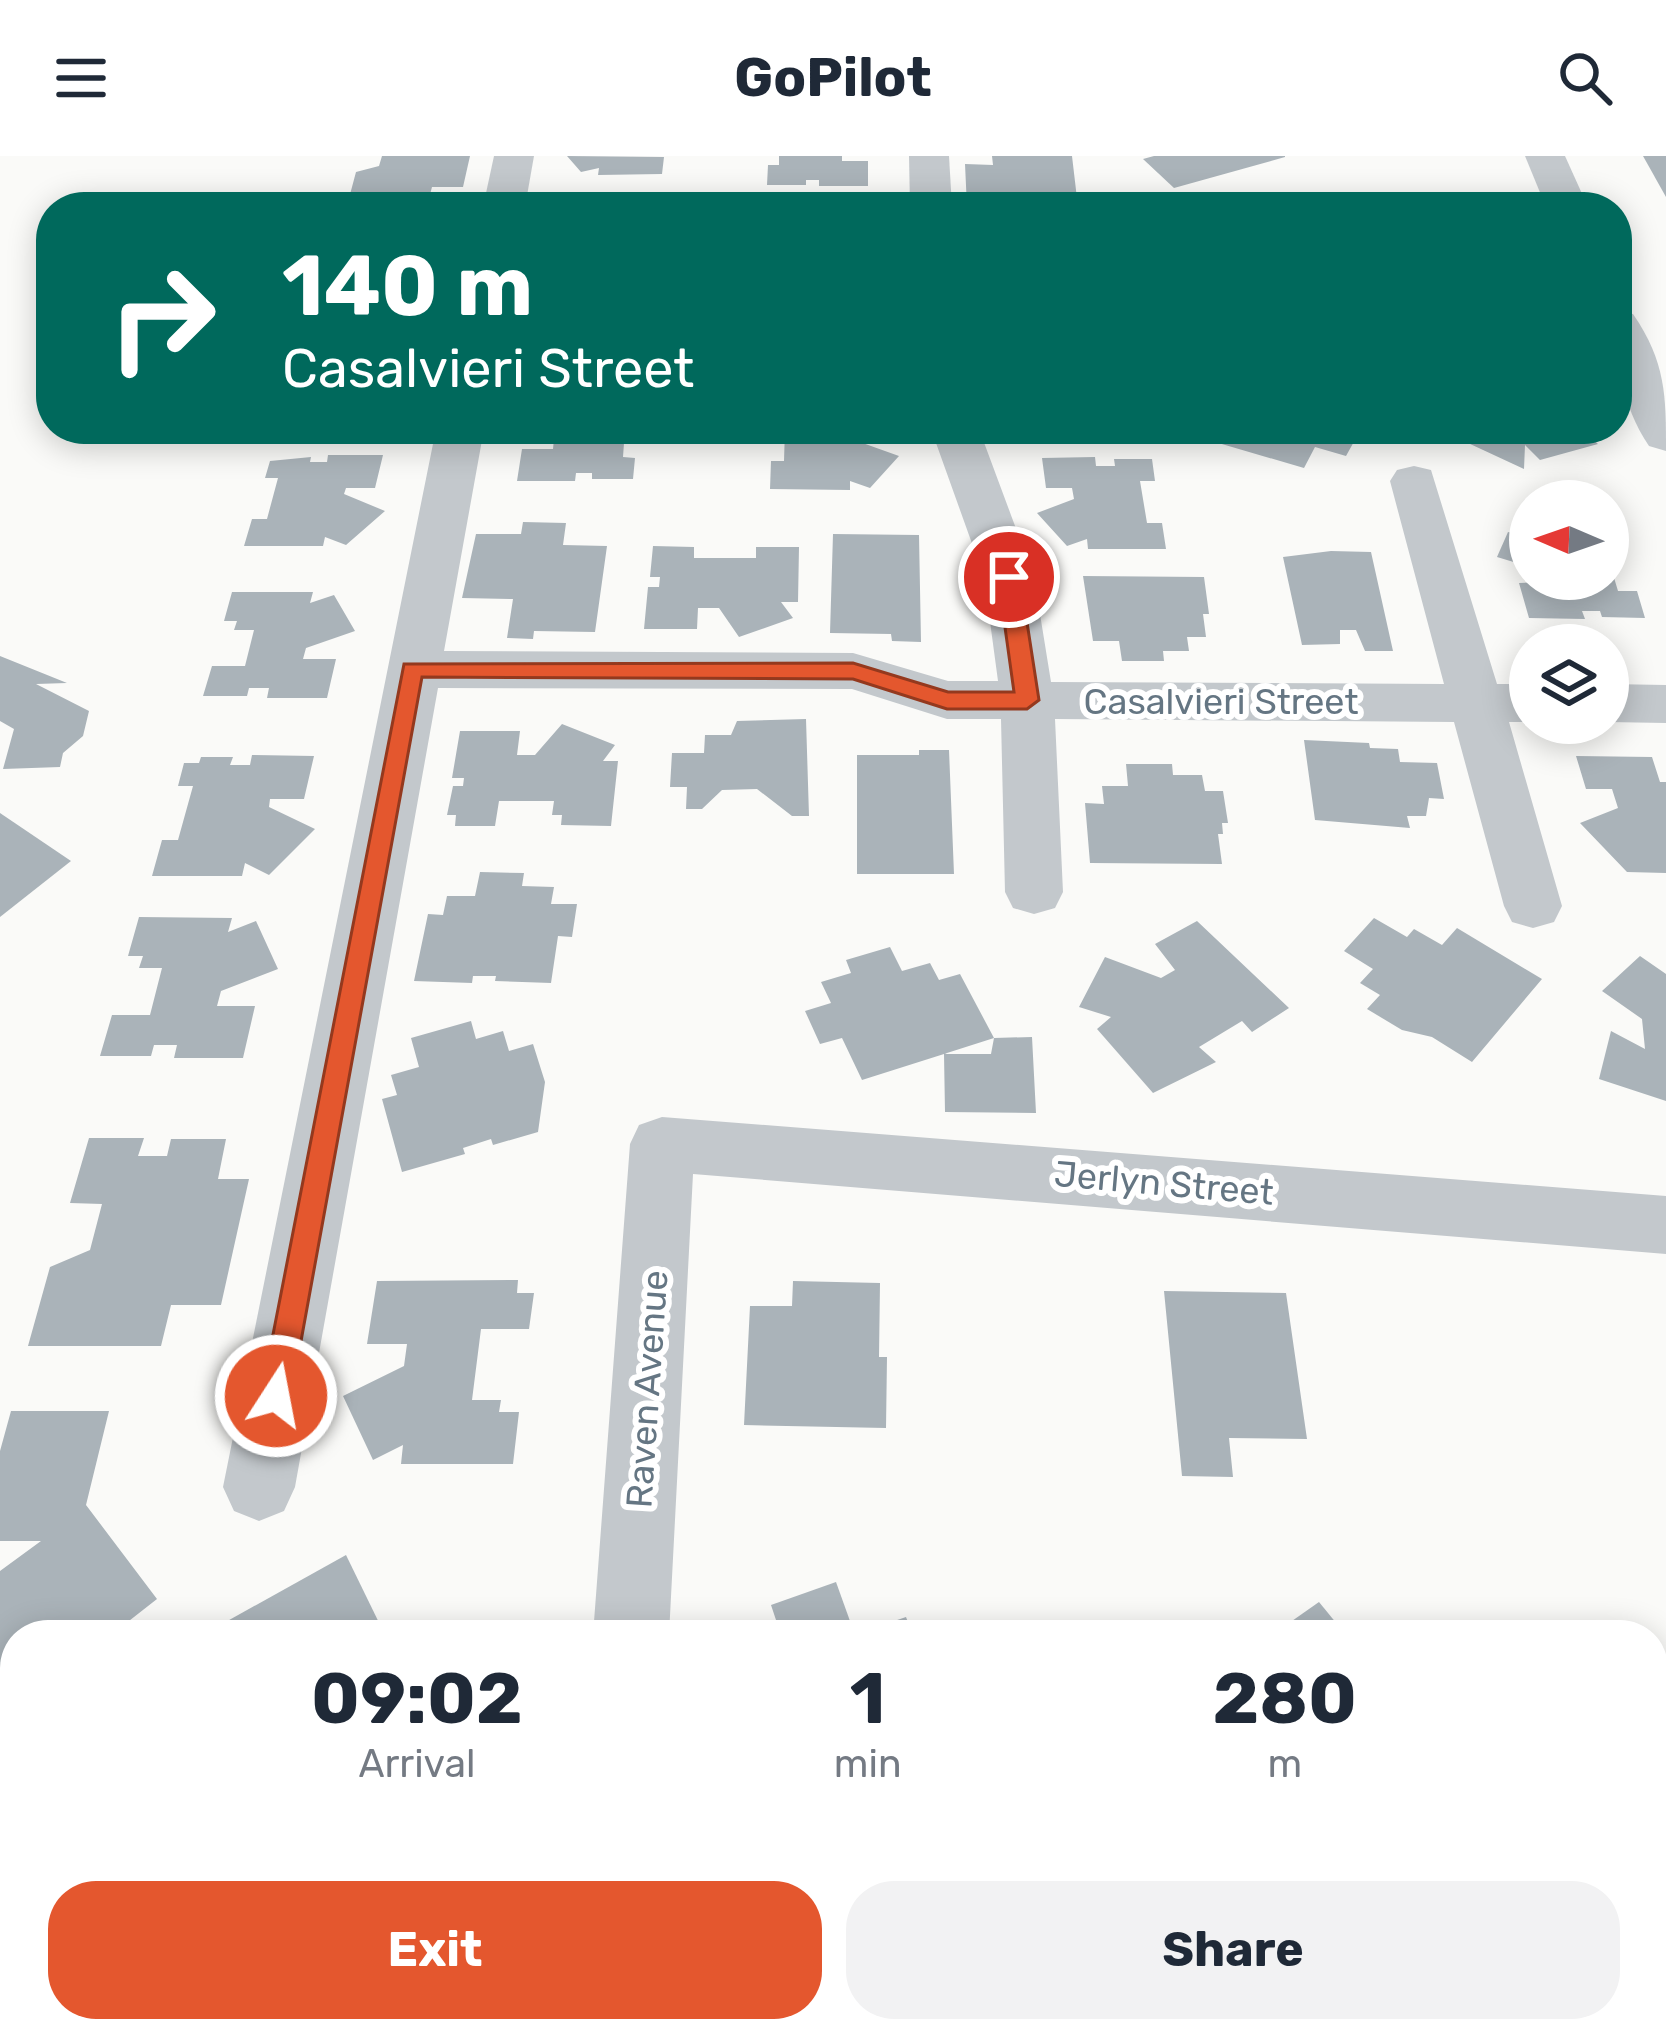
<!DOCTYPE html>
<html lang="en">
<head>
<meta charset="utf-8">
<style>
	body { margin:0; font-family:Rubik,sans-serif; background:#f2f2f3; color:#1f2937; height:100vh; display:flex; flex-direction:column; font-size:45px; white-space:nowrap }
	* { box-sizing:border-box; margin:0 }
	p { font-size:39px; color:#747a83 }
	.icon { flex:none; width:66px; height:66px; fill:none; stroke:currentColor; stroke-width:2; stroke-linecap:round; stroke-linejoin:round }
	.map { position:relative; flex:1; overflow:hidden }
	.details { position:absolute; left:0px; top:1464px; width:1668px; height:423px; display:flex; flex-direction:column; background:#fff; border-radius:48px 48px 0 0; box-shadow:0 6px 30px #0003 }
	.details>* { flex:none }
	.banner { position:absolute; left:36px; top:36px; width:1596px; height:252px; border-radius:48px; box-shadow:0 6px 30px #0003; background:#00695c; color:#fff; overflow:hidden }
	.needle { width:78px; rotate:272deg }
	.fabs { position:absolute; left:1509px; top:324px; display:grid; gap:24px }
	.fabs a { display:grid; place-items:center; width:120px; height:120px; border-radius:50%; background:#fff; box-shadow:0 6px 30px #0003; font-size:60px }
	.pin { position:absolute; display:grid; place-items:center; width:102px; height:102px; color:#fff; margin:-51px; border:6px solid #fff; border-radius:50%; box-shadow:0 3px 12px #0007 }
	.me { position:absolute; width:132px; margin:-66px; rotate:11deg; stroke-linejoin:round; filter:drop-shadow(0 0 9px #0008) }
	.turn { display:flex; align-items:center; gap:42px; height:252px; padding:0 48px; font-size:54px }
	.turn .icon { width:156px; height:156px; stroke-width:2.5 }
	.turn b { display:block; font-size:84px; line-height:102px }
	.eta { display:flex; justify-content:space-evenly; align-items:center; height:204px; text-align:center }
	.eta b { font-size:72px; font-weight:700; line-height:84px }
	.cta { display:flex; gap:24px; margin-top:auto; padding:24px 48px }
	.cta a { flex:1; height:138px; border-radius:48px; background:#e4572e; color:#fff; font-size:48px; font-weight:700; line-height:138px; text-align:center }
	.cta a+a { background:#f2f2f3; color:#1f2937 }
	header { display:flex; justify-content:space-between; align-items:center; height:156px; padding:0 48px; background:#fff; font-size:54px; font-weight:700 }
	.map>svg:first-child { display:block }
	.building { fill:#aab3b9; fill-rule:evenodd }
	.lines { fill:none; stroke-linecap:round; stroke-linejoin:round }
	.minor { fill:#c3c8cc; fill-rule:evenodd }
	.route { fill:#e4572e; stroke:#94391e; stroke-width:3 }
	.labels { text-anchor:middle; dominant-baseline:central; stroke-width:12; stroke-linejoin:round; paint-order:stroke }
	.street-label { font-size:36px; fill:#657683; stroke:#fff }
</style>
</head>
<body>
<header><svg class="icon" aria-label="menu" viewBox="0 0 24 24"><path d="M4 6h16M4 12h16M4 18h16"/></svg>GoPilot<svg class="icon" aria-label="search" viewBox="0 0 24 24"><circle cx="10" cy="10" r="6"/><path d="M15 15l6 6"/></svg></header>
<div class="map">
<svg width="1666" height="1886" viewBox="0 0 1666 1886">
	<rect width="100%" height="100%" fill="#fafaf8"/>
	<g class="building">
		<path d="M 382,0 L 470,0 L 463,31 L 432,31 L 428,46 L 348,46 L 356,16 L 379,10 Z"/>
		<path d="M 567,0 L 664,1 L 662,18 L 598,19 L 599,12 L 581,16 Z"/>
		<path d="M 779,0 L 842,0 L 842,5 L 868,5 L 868,30 L 819,30 L 819,24 L 806,24 L 806,29 L 767,29 L 768,9 L 779,9 Z"/>
		<path d="M 992,0 L 1072,0 L 1078,51 L 967,51 L 965,8 L 993,9 Z"/>
		<path d="M 1154,0 L 1285,0 L 1285,1 L 1174,32 L 1143,3 Z"/>
		<path d="M 1643,0 L 1666,0 L 1666,41 Z"/>
		<path d="M 595,39 L 662,39 L 661,51 L 566,51 L 578,42 L 594,47 Z"/>
		<path d="M 529,273 L 625,273 L 623,301 L 635,302 L 633,323 L 592,323 L 592,317 L 576,317 L 575,325 L 517,325 L 522,293 L 553,293 L 554,283 Z"/>
		<path d="M 785,273 L 887,273 L 887,278 L 857,278 L 857,285 L 899,300 L 870,332 L 850,325 L 850,334 L 770,333 L 771,305 L 784,305 Z"/>
		<path d="M 1002,273 L 1059,273 L 1060,283 L 1003,283 Z"/>
		<path d="M 1222,273 L 1361,273 L 1346,300 L 1315,291 L 1304,312 L 1215,286 Z"/>
		<path d="M 1483,273 L 1582,273 L 1598,288 L 1540,304 L 1525,289 L 1524,313 L 1468,287 Z"/>
		<path d="M 328,299 L 383,299 L 375,332 L 346,332 L 344,338 L 385,355 L 346,389 L 325,381 L 323,390 L 244,390 L 252,363 L 267,363 L 278,322 L 265,322 L 270,305 L 311,301 L 310,306 L 327,306 Z"/>
		<path d="M 1095,301 L 1096,310 L 1115,310 L 1114,303 L 1152,303 L 1155,325 L 1140,325 L 1147,367 L 1162,367 L 1166,393 L 1088,393 L 1087,383 L 1067,390 L 1037,357 L 1074,343 L 1072,332 L 1046,332 L 1042,302 Z"/>
		<path d="M 523,366 L 566,367 L 563,389 L 607,390 L 595,476 L 534,475 L 533,483 L 507,482 L 513,443 L 462,442 L 476,378 L 521,378 Z"/>
		<path d="M 1508,376 L 1530,382 L 1530,411 L 1497,401 Z"/>
		<path d="M 833,378 L 919,379 L 921,486 L 892,485 L 891,478 L 830,477 Z"/>
		<path d="M 653,390 L 694,391 L 694,402 L 756,402 L 756,391 L 799,391 L 798,446 L 781,446 L 793,462 L 739,481 L 719,452 L 698,452 L 697,473 L 644,473 L 648,431 L 659,431 L 660,421 L 650,421 Z"/>
		<path d="M 1331,395 L 1371,396 L 1393,495 L 1365,495 L 1356,474 L 1340,474 L 1340,488 L 1302,489 L 1283,401 Z"/>
		<path d="M 1609,405 L 1618,435 L 1637,435 L 1645,462 L 1602,461 L 1600,455 L 1582,455 L 1585,463 L 1529,462 L 1519,427 L 1608,423 Z"/>
		<path d="M 1083,420 L 1204,421 L 1209,458 L 1203,458 L 1206,481 L 1187,481 L 1189,495 L 1163,495 L 1164,505 L 1122,505 L 1119,485 L 1093,485 Z"/>
		<path d="M 232,436 L 313,436 L 310,447 L 334,439 L 355,475 L 306,492 L 303,503 L 336,503 L 327,542 L 267,542 L 269,532 L 249,532 L 247,540 L 203,540 L 212,510 L 245,510 L 254,474 L 234,474 L 237,465 L 224,465 Z"/>
		<path d="M 0,500 L 67,527 L 36,528 L 89,555 L 83,580 L 63,597 L 60,611 L 3,613 L 14,573 L 0,565 Z"/>
		<path d="M 806,563 L 809,660 L 792,660 L 757,633 L 722,634 L 702,653 L 686,653 L 687,631 L 670,631 L 672,597 L 704,597 L 705,579 L 731,579 L 737,565 Z"/>
		<path d="M 562,568 L 615,589 L 603,605 L 618,605 L 611,670 L 561,669 L 562,659 L 552,659 L 554,645 L 499,645 L 495,670 L 455,670 L 456,659 L 447,659 L 453,630 L 463,630 L 464,622 L 452,622 L 460,575 L 520,575 L 517,599 L 535,599 Z"/>
		<path d="M 1304,584 L 1369,587 L 1370,592 L 1398,593 L 1400,606 L 1437,607 L 1444,643 L 1429,642 L 1426,660 L 1407,660 L 1410,672 L 1315,664 Z"/>
		<path d="M 919,594 L 949,594 L 954,718 L 857,718 L 857,599 L 919,599 Z"/>
		<path d="M 252,599 L 314,600 L 304,643 L 270,643 L 269,651 L 315,673 L 269,719 L 245,707 L 242,720 L 152,720 L 162,684 L 178,684 L 193,630 L 178,630 L 184,607 L 199,607 L 201,601 L 233,601 L 230,609 L 250,609 Z"/>
		<path d="M 1576,600 L 1652,601 L 1660,626 L 1666,626 L 1666,717 L 1627,716 L 1580,667 L 1618,652 L 1612,633 L 1586,633 Z"/>
		<path d="M 1126,608 L 1172,608 L 1173,619 L 1202,619 L 1205,635 L 1223,635 L 1228,667 L 1222,667 L 1223,678 L 1218,678 L 1222,708 L 1090,707 L 1085,647 L 1104,648 L 1102,630 L 1128,630 Z"/>
		<path d="M 0,657 L 71,705 L 0,761 Z"/>
		<path d="M 480,716 L 524,717 L 522,730 L 554,731 L 551,748 L 577,748 L 572,781 L 558,780 L 551,827 L 495,825 L 496,820 L 473,820 L 472,827 L 414,825 L 428,758 L 443,759 L 447,740 L 475,740 Z"/>
		<path d="M 139,761 L 232,762 L 228,776 L 256,765 L 278,813 L 221,835 L 217,850 L 255,850 L 243,902 L 174,902 L 177,889 L 154,889 L 151,900 L 100,900 L 112,859 L 150,859 L 162,812 L 139,812 L 143,800 L 128,800 Z"/>
		<path d="M 1374,762 L 1407,781 L 1414,773 L 1442,789 L 1457,772 L 1542,823 L 1472,906 L 1432,881 L 1402,874 L 1367,853 L 1380,839 L 1360,827 L 1373,813 L 1344,795 Z"/>
		<path d="M 1197,765 L 1289,852 L 1252,876 L 1242,865 L 1199,891 L 1216,906 L 1153,937 L 1097,873 L 1111,861 L 1079,851 L 1105,801 L 1161,822 L 1175,814 L 1155,788 Z"/>
		<path d="M 890,791 L 902,815 L 930,807 L 939,824 L 960,818 L 994,882 L 1032,881 L 1036,957 L 945,956 L 944,898 L 862,924 L 842,882 L 820,888 L 805,855 L 831,847 L 821,826 L 851,817 L 846,804 ZM 994,882 L 991,898 L 945,898 L 947,897 Z"/>
		<path d="M 1640,800 L 1666,818 L 1666,945 L 1599,923 L 1611,875 L 1645,893 L 1642,863 L 1602,835 Z"/>
		<path d="M 471,865 L 476,883 L 503,875 L 509,895 L 533,888 L 545,926 L 538,976 L 493,989 L 491,983 L 463,992 L 465,998 L 402,1016 L 382,943 L 397,939 L 391,919 L 419,911 L 411,882 Z"/>
		<path d="M 89,982 L 144,982 L 138,1000 L 167,1000 L 171,983 L 226,983 L 218,1023 L 249,1023 L 221,1149 L 171,1149 L 161,1190 L 28,1190 L 50,1111 L 90,1094 L 102,1048 L 70,1047 Z"/>
		<path d="M 518,1124 L 517,1137 L 534,1137 L 529,1173 L 481,1173 L 472,1244 L 501,1244 L 499,1256 L 519,1256 L 513,1308 L 401,1308 L 403,1289 L 373,1304 L 343,1240 L 404,1210 L 407,1188 L 367,1188 L 377,1125 Z"/>
		<path d="M 793,1125 L 880,1127 L 879,1201 L 887,1201 L 886,1272 L 744,1269 L 750,1150 L 792,1150 Z"/>
		<path d="M 1164,1135 L 1286,1137 L 1307,1283 L 1229,1282 L 1233,1321 L 1182,1320 Z"/>
		<path d="M 11,1255 L 109,1255 L 86,1349 L 157,1443 L 111,1479 L 15,1479 L 15,1554 L 0,1565 L 0,1415 L 41,1385 L 0,1385 L 0,1295 Z"/>
		<path d="M 346,1399 L 385,1479 L 227,1479 L 222,1468 Z"/>
		<path d="M 836,1426 L 855,1479 L 781,1479 L 771,1449 Z"/>
		<path d="M 1319,1446 L 1346,1479 L 1272,1479 Z"/>
		<path d="M 906,1461 L 913,1479 L 856,1479 L 856,1478 Z"/>
		<path d="M 884,1872 L 907,1872 L 912,1886 L 856,1886 Z"/>
	</g>
	<g class="lines">
		<g class="minor">
			<path d="M 494,0 L 534,0 L 525,51 L 483,51 Z"/>
			<path d="M 909,0 L 949,0 L 952,51 L 910,51 Z"/>
			<path d="M 1525,0 L 1565,0 L 1588,51 L 1546,51 Z"/>
			<path d="M 1617,155 L 1633,158 C 1666,206 1666,240 1666,295 L 1649,290 C 1620,247 1617,205 1617,155 Z"/>
			<path d="M 436,273 L 484,273 L 444,495 L 853,497 L 948,525 L 998,525 L 984,421 L 931,273 L 979,273 L 1034,421 L 1051,526 L 1444,528 L 1390,325 L 1397,314 L 1414,310 L 1431,314 L 1497,528 L 1530,528 L 1530,566 L 1509,566 L 1562,750 L 1554,766 L 1533,772 L 1512,766 L 1504,750 L 1454,566 L 1055,563 L 1063,736 L 1055,752 L 1034,758 L 1013,752 L 1005,736 L 1001,563 L 947,563 L 852,533 L 438,532 L 295,1331 L 284,1355 L 259,1365 L 234,1355 L 223,1331 Z"/>
			<path d="M 1608,528 L 1666,529 L 1666,567 L 1608,566 Z"/>
			<path d="M 662,961 L 1666,1040 L 1666,1098 L 693,1018 L 669,1479 L 593,1479 L 630,988 L 639,969 Z"/>
			<path d="M 564,1872 L 648,1872 L 648,1886 L 562,1886 Z"/>
		</g>
	</g>
	<path class="route" d="M 1009,414 L 1020,421 L 1039,544 L 1027,553 L 947,553 L 853,523 L 422,521 L 291,1240 L 287,1250 L 276,1254 L 266,1250 L 261,1240 L 404,508 L 853,507 L 948,536 L 1014,536 L 998,421 Z"/>
	<g class="labels">
		<g class="street-label">
			<text x="1221" y="545">Casalvieri Street</text>
			<text transform="translate(1164 1027) rotate(5)">Jerlyn Street</text>
			<text transform="translate(647 1233) rotate(-86)">Raven Avenue</text>
		</g>
	</g>
</svg>
<div class="fabs">
<a><svg class="needle" viewBox="-14 -14 28 28"><path d="M0-13l5 13h-10z" fill="#e53935"/><path d="M0 13l5-13h-10z" fill="#747a83"/></svg></a>
<a><svg class="icon" aria-label="layers" viewBox="0 0 24 24"><path d="M12 4l9 5-9 5-9-5zM3 14l9 5 9-5"/></svg></a>
</div>
<div class="pin" style="left:1009px;top:421px;background:#d93025"><svg class="icon" aria-label="arrive" viewBox="0 0 24 24"><path d="M6 21V4h12l-3 4 3 4H6"/></svg></div>
<svg class="me" style="left:276px;top:1240px" viewBox="-20 -20 40 40"><circle r="17" fill="#e4572e" stroke="#fff" stroke-width="3"/><path d="M0-11L8 9 0 5-8 9z" fill="#fff"/></svg>
<div class="banner">
<div class="turn"><svg class="icon" aria-label="right" viewBox="0 0 24 24"><path d="M7 20v-9h11M14 6l5 5-5 5"/></svg><div><b>140 m</b>Casalvieri Street</div></div>
</div>
<section class="details">
<div class="eta">
<div><b>09:02</b><p>Arrival</p></div>
<div><b>1</b><p>min</p></div>
<div><b>280</b><p>m</p></div>
</div>
<div class="cta"><a>Exit</a><a>Share</a></div>
</section>
</div>
</body>
</html>
